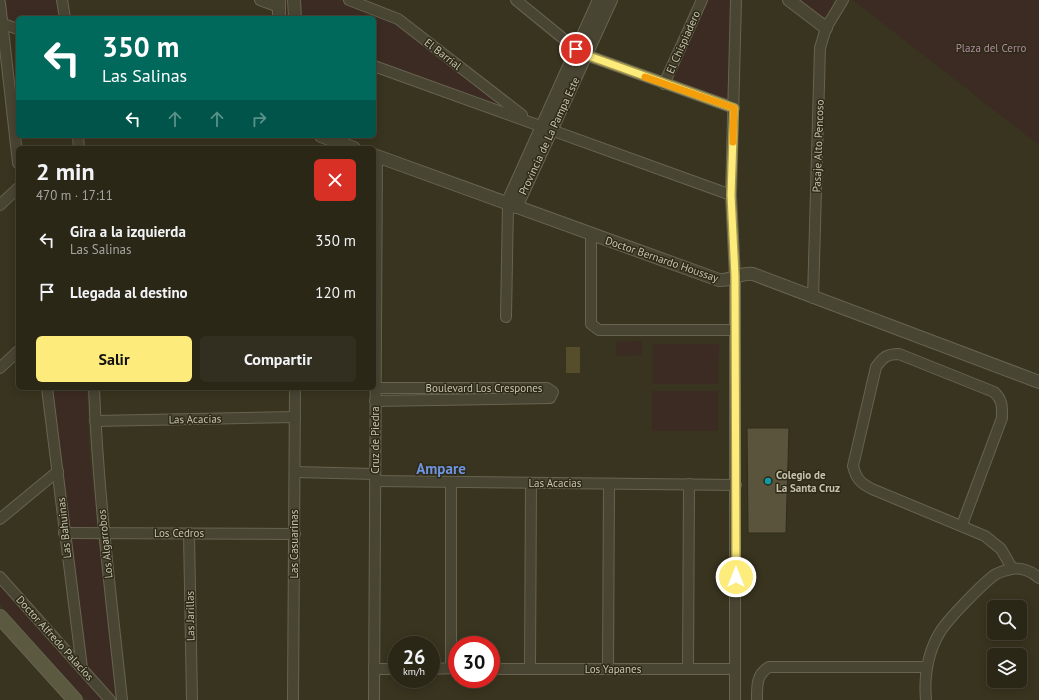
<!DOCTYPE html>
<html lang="es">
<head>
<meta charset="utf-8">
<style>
	body { margin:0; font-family:"PT Sans",sans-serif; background:#332f20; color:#f1f3f6; height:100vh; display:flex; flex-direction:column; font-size:15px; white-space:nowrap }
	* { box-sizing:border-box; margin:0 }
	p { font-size:13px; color:#a6a5a1 }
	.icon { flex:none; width:22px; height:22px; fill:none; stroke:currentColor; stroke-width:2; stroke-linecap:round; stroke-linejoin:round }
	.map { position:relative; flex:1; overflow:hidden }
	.sheet { position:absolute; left:16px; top:146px; width:360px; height:244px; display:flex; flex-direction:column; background:#2b2717; border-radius:6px; box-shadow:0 2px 10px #0003,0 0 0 1px #474436 }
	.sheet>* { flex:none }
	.guide { position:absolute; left:16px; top:16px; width:360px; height:122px; border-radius:6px; box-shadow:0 2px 10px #0003,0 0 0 1px #474436; background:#00695c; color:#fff; overflow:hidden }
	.controls { position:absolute; left:987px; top:600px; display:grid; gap:8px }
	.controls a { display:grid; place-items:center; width:40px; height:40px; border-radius:6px; background:#2b2717; box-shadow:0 2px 10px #0003,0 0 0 1px #474436; font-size:20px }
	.speed { position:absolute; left:388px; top:636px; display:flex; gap:8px; font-size:20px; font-weight:700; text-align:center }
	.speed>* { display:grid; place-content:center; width:52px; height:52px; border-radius:50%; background:#2b2717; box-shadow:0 2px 10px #0003,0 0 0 1px #474436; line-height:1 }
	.speed small { font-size:10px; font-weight:400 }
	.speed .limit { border:6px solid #d22; background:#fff; color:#111 }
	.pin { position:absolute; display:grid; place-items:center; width:34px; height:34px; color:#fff; margin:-17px; border:2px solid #fff; border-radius:50%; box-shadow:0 1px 4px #0007 }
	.me { position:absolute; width:44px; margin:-22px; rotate:0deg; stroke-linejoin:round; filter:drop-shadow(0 0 3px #0008) }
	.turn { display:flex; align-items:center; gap:14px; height:84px; padding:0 20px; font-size:18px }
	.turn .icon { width:52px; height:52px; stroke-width:2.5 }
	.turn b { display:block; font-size:28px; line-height:34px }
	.lanes { display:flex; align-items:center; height:38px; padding:0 20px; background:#0003; justify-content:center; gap:20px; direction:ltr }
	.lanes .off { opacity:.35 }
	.round { display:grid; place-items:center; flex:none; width:42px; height:42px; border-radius:6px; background:#332f20 }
	.headline { display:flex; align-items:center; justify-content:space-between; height:68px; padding:0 20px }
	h1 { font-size:24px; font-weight:700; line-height:30px }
	.primary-button { display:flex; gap:8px; margin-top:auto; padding:8px 20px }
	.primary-button a { flex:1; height:46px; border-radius:6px; background:#fdeb7b; color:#111; font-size:16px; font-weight:700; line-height:46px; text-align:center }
	.primary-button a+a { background:#332f20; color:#f1f3f6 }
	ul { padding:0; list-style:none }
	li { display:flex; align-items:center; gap:12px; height:52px; padding:0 20px }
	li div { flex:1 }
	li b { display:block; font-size:15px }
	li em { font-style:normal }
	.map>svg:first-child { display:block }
	.green { fill:#3c2b23 }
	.water { fill:#564e2a }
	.building { fill:#59543b; stroke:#302c1a }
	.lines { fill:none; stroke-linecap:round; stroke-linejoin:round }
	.minor-casing { stroke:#676350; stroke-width:12 }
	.tertiary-casing { stroke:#676350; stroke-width:14 }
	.secondary-casing { stroke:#676350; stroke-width:16 }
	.minor { stroke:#494533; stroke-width:10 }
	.tertiary { stroke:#494533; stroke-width:12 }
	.secondary { stroke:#5c5941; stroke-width:14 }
	.route-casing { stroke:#a49950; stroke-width:10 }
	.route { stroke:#fdeb7b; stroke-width:7 }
	.slow { stroke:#f59e0b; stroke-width:7 }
	.culture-dot { fill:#0f9aa8; stroke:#2e2a18; stroke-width:1.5 }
	.labels { text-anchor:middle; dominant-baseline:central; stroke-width:3; stroke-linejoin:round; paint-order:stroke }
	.street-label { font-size:11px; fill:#c6c2ad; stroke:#2e2a18 }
	.park-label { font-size:11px; fill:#b28b9f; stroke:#2e2a18 }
	.poi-label { font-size:11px; font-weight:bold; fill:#c6c2ad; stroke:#2e2a18; text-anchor:start }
	.district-label { font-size:15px; font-weight:bold; fill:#6e93df; stroke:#2e2a18 }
</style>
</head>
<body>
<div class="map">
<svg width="1039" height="700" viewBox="0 0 1039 700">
	<rect width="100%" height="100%" fill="#39341f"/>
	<g class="green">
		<path d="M 4,0 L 56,0 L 58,18 L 18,18 L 18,27 C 5,22 6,13 4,0 Z"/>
		<rect x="283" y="0" width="6" height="18"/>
		<path d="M 299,0 L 338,0 L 392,20 L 499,102 L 499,106 L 374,62 L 374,18 L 299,18 Z"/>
		<path d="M 707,0 L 730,0 L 731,91 L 728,97 L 722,99 L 675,82 L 673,76 Z"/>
		<path d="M 799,0 L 832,0 L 834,8 L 828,16 C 817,18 807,6 799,0 Z"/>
		<path d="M 853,0 L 1039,0 L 1039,145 Z"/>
		<path d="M 642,341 L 642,355 L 617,356 L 616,342 Z"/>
		<path d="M 653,344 L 719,344 L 718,384 L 653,384 Z"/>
		<path d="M 52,388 L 87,388 L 89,451 L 98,523 L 97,527 L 94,529 L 72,529 L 67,521 Z"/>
		<rect x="652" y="391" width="66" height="40"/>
		<path d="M 73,538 L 98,540 L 101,544 L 119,696 L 115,697 L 85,665 L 70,541 Z"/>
		<path d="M 0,585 L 104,700 L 86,700 L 0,604 Z"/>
	</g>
	<rect class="water" x="566" y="347" width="14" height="26"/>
	<path class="building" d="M 747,428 L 789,428 L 786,533 L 748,533 Z"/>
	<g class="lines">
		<g class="minor-casing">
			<g id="minor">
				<path d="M 62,0 L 65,18"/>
				<path d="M 260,0 L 279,7"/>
				<path d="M 349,0 L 398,19 L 522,115"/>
				<path d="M 516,0 L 576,49 L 586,55 L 734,108"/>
				<path d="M 0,3 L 18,163"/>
				<path d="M 0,23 L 18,29"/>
				<path d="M 374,66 L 731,195"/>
				<path d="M 664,84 L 702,0"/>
				<path d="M 78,136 L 79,148"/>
				<path d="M 0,205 L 18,188"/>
				<path d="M 591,234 L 591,324 L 599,330 L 735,330"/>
				<path d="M 813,298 L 820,48 L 826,28 L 843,0"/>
				<path d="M 506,317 L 508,204"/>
				<path d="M 0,368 L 18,351"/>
				<path d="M 47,388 L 82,668"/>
				<path d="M 94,388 C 98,493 111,596 122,700"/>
				<path d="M 375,401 L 550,398 L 553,392 L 547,388 L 375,388"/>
				<path d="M 95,421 L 295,417"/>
				<path d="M 295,472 L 375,474"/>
				<path d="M 375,481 L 736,485"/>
				<path d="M 0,519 L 58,471"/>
				<path d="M 962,525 L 1002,418 C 1002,407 1003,400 994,392 L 899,354 C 887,354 883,357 876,367 L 853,466 C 856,478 860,483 872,489 L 985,536 L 1001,549 L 1012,568"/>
				<path d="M 64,533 L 295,534"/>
				<path d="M 189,533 L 192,700"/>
				<path d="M 0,577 L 110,700"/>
				<path d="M 451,668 L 451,483"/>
				<path d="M 374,669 L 397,669"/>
				<path d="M 431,669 L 457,668"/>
				<path d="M 491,669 L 735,669"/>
				<path d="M 530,669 L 531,483"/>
				<path d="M 608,669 L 609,484"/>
				<path d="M 688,669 L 689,484"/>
				<path d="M 293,700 L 295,388"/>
				<path d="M 374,700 L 377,156"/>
				<path d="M 735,700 L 735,277 L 731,195 L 736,0"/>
				<path d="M 757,700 C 757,686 756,675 769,667 L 927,667"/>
				<path d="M 926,700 C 924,677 928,652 940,632 C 948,619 984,582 996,574 C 1000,572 1006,570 1011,569 C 1020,567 1032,571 1039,578"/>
			</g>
		</g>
		<g class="tertiary-casing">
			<g id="tertiary">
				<path d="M 294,0 L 295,18"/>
				<path d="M 789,0 L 826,28"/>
				<path d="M 279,18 L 279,0"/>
				<path d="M 321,136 L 354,148"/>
				<path d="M 374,155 L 719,280 C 731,281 741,272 753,274 L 1039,382"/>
				<path d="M 507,204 L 599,0"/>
				<path d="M 516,207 L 611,0"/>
			</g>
		</g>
		<g class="secondary-casing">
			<path id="secondary" d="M 0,617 L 75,700"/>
		</g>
		<use href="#minor" class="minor"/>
		<use href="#tertiary" class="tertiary"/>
		<use href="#secondary" class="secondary"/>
	</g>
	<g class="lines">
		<g class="route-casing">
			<path id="route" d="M 576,49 L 586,55 L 734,108 L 731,195 L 735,276 L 736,577"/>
		</g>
		<use href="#route" class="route"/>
		<path class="slow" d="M 645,77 L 734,108 L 733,142"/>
	</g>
	<circle class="culture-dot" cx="768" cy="481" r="4"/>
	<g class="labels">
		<g class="street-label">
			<text transform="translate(683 42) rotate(-66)">El Chispiadero</text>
			<text transform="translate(443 54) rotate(38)">El Barrial</text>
			<text transform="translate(549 136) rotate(-65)">Provincia de La Pampa Este</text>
			<text transform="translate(818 146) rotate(-88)">Pasaje Alto Pencoso</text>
			<text transform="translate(662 259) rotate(19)">Doctor Bernardo Houssay</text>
			<text x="484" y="388">Boulevard Los Crespones</text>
			<text transform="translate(195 419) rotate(-1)">Las Acacias</text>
			<text transform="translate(375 440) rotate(-90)">Cruz de Piedra</text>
			<text x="555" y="483">Las Acacias</text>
			<text transform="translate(64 528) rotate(-96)">Las Bahuinas</text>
			<text x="179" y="533">Los Cedros</text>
			<text transform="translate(105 544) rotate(-96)">Los Algarrobos</text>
			<text transform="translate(294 544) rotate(-90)">Las Casuarinas</text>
			<text transform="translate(190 616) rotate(-91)">Las Jarillas</text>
			<text transform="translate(55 638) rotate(48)">Doctor Alfredo Palacios</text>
			<text x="613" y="669">Los Yapanes</text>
		</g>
		<g class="park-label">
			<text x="991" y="48">Plaza del Cerro</text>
		</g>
		<g class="poi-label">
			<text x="776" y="475">Colegio de<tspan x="776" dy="13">La Santa Cruz</tspan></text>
		</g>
		<g class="district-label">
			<text x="441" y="468">Ampare</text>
		</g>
	</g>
</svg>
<div class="controls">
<a><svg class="icon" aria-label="search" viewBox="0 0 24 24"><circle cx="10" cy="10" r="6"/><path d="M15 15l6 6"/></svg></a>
<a><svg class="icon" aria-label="layers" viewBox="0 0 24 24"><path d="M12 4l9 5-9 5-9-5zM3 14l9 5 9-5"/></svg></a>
</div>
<div class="speed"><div>26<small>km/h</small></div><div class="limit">30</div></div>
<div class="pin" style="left:576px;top:49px;background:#d93025"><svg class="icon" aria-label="arrive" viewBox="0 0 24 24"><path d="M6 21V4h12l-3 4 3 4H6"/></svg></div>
<svg class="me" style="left:736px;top:577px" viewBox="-20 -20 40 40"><circle r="17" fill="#fdeb7b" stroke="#fff" stroke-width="3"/><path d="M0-11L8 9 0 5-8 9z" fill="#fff"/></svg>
<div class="guide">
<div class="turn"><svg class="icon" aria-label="left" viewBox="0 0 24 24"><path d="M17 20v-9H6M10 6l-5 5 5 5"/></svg><div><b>350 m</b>Las Salinas</div></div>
<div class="lanes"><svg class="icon" aria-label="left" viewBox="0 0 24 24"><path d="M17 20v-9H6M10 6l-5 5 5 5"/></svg><svg class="icon off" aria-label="ahead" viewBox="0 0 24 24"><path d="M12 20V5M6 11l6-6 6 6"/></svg><svg class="icon off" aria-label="ahead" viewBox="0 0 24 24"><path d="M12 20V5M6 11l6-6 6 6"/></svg><svg class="icon off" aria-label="right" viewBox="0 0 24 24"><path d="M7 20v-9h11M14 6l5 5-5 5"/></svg></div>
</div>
<section class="sheet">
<div class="headline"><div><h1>2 min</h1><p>470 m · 17:11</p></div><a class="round" style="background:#d93025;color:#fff"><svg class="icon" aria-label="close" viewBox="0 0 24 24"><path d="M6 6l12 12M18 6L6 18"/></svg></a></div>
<ul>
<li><svg class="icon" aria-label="left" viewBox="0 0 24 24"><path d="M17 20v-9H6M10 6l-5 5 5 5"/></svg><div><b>Gira a la izquierda</b><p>Las Salinas</p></div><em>350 m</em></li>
<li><svg class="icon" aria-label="arrive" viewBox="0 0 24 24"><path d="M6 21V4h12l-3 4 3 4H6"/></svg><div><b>Llegada al destino</b></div><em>120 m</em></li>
</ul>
<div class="primary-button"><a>Salir</a><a>Compartir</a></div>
</section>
</div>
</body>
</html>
